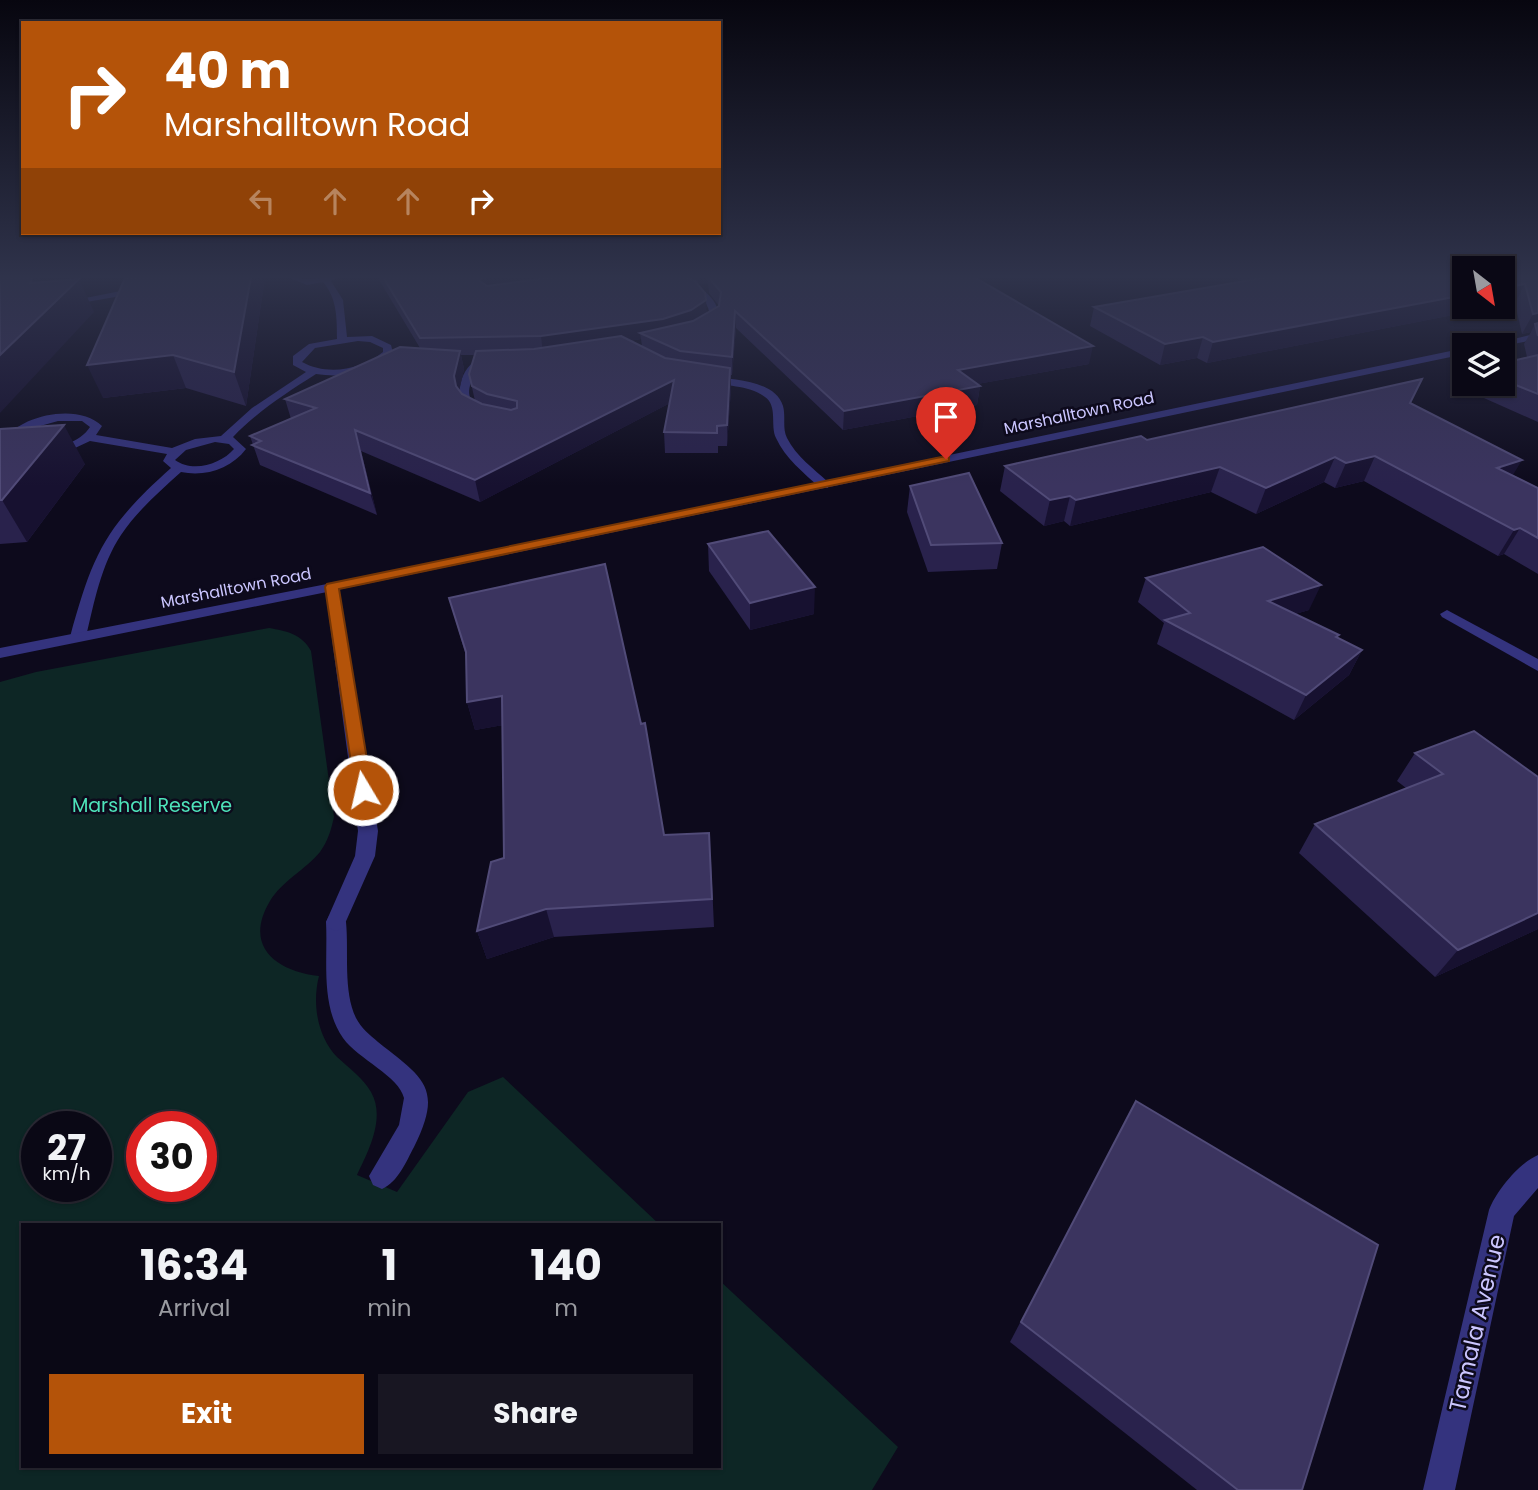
<!DOCTYPE html>
<html lang="en">
<head>
<meta charset="utf-8">
<style>
	body { margin:0; font-family:Poppins,sans-serif; background:#181622; color:#f1f3f6; height:100vh; display:flex; flex-direction:column; font-size:26px; white-space:nowrap }
	* { box-sizing:border-box; margin:0 }
	p { font-size:23px; color:#999aa0 }
	.icon { flex:none; width:38px; height:38px; fill:none; stroke:currentColor; stroke-width:2; stroke-linecap:round; stroke-linejoin:round }
	.map { position:relative; flex:1; overflow:hidden }
	.side { position:absolute; left:21px; top:1223px; width:700px; height:245px; display:flex; flex-direction:column; background:#0a0815; border-radius:0px; box-shadow:0 2px 5px #0004,0 0 0 2px #2a2934 }
	.side>* { flex:none }
	.top-card { position:absolute; left:21px; top:21px; width:700px; height:214px; border-radius:0px; box-shadow:0 2px 5px #0004,0 0 0 2px #2a2934; background:#b45309; color:#fff; overflow:hidden }
	.needle { width:46px; rotate:149deg }
	.tools { position:absolute; left:1452px; top:256px; display:grid; gap:14px }
	.tools a { display:grid; place-items:center; width:63px; height:63px; border-radius:0px; background:#0a0815; box-shadow:0 2px 5px #0004,0 0 0 2px #2a2934; font-size:35px }
	.speed { position:absolute; left:21px; top:1111px; display:flex; gap:14px; font-size:35px; font-weight:700; text-align:center }
	.speed>* { display:grid; place-content:center; width:91px; height:91px; border-radius:50%; background:#0a0815; box-shadow:0 2px 5px #0004,0 0 0 2px #2a2934; line-height:1 }
	.speed small { font-size:18px; font-weight:400 }
	.speed .limit { border:10px solid #d22; background:#fff; color:#111 }
	.pin { position:absolute; display:grid; place-items:center; width:60px; height:60px; color:#fff; margin:-72px -30px; border-radius:50% 50% 50% 0; rotate:-45deg; box-shadow:0 0 7px #0007 }
	.pin .icon { rotate:45deg }
	.me { position:absolute; width:77px; margin:-38px; rotate:351deg; stroke-linejoin:round; filter:drop-shadow(0 0 5px #0008) }
	.turn { display:flex; align-items:center; gap:24px; height:147px; padding:0 28px; font-size:32px }
	.turn .icon { width:91px; height:91px; stroke-width:2.5 }
	.turn b { display:block; font-size:49px; line-height:60px }
	.lanes { display:flex; align-items:center; height:66px; padding:0 28px; background:#0003; justify-content:center; gap:35px; direction:ltr }
	.lanes .off { opacity:.35 }
	.eta { display:flex; justify-content:space-evenly; align-items:center; height:119px; text-align:center }
	.eta b { font-size:42px; font-weight:700; line-height:49px }
	.action { display:flex; gap:14px; margin-top:auto; padding:14px 28px }
	.action a { flex:1; height:80px; border-radius:0px; background:#b45309; color:#fff; font-size:28px; font-weight:700; line-height:80px; text-align:center }
	.action a+a { background:#181622; color:#f1f3f6 }
	.map>svg:first-child { display:block }
	.green { fill:#0d2625; fill-rule:evenodd }
	.lines { fill:none; stroke-linecap:round; stroke-linejoin:round }
	.service { fill:#34337e; fill-rule:evenodd }
	.minor { fill:#34337e; fill-rule:evenodd }
	.tertiary { fill:#34337e; fill-rule:evenodd }
	.wall { fill:#29224c; fill-rule:evenodd }
	.shaded-wall { fill:#171130 }
	.building { fill:#3b345f; stroke:#514b78; stroke-width:2 }
	.route { fill:#b45309; stroke:#753606; stroke-width:2 }
	.labels { text-anchor:middle; dominant-baseline:central; stroke-width:5; stroke-linejoin:round; paint-order:stroke }
	.far-street-label { font-size:16px; fill:#cbc6ff; stroke:#0d0a1c }
	.park-label { font-size:19px; fill:#4ee3ba; stroke:#0d0a1c }
	.near-street-label { font-size:23px; fill:#cbc6ff; stroke:#0d0a1c }
</style>
</head>
<body>
<div class="map">
<svg width="1538" height="1490" viewBox="0 0 1538 1490">
	<rect width="100%" height="100%" fill="#0d0a1c"/>
	<path class="green" d="M 269,628 C 286,631 302,634 311,651 L 334,817 C 331,830 328,841 320,852 C 305,870 282,881 270,901 C 243,946 276,971 319,976 C 312,1003 317,1036 337,1057 C 349,1068 363,1078 371,1092 C 386,1118 368,1152 357,1175 L 397,1192 L 468,1092 L 503,1077 L 660,1225 L 23,1225 L 23,1466 L 719,1466 L 719,1280 L 898,1447 L 872,1490 L 0,1490 L 0,682 L 36,672 ZM 37,1127 L 96,1127 L 96,1186 L 37,1186 ZM 142,1127 L 201,1127 L 201,1186 L 142,1186 Z"/>
	<g class="lines">
		<g class="service">
			<path d="M 287,277 L 307,279 L 339,277 L 331,281 L 343,300 L 347,337 L 372,336 L 391,345 L 393,353 C 374,374 343,378 316,374 C 286,393 257,412 233,437 L 246,449 C 231,469 205,477 181,472 C 160,491 137,511 121,535 C 101,565 94,603 86,637 L 83,640 L 73,640 L 70,637 C 93,553 105,527 171,468 L 163,461 L 167,454 L 90,441 L 75,448 L 43,455 L 18,454 L 5,450 L 1,443 C 18,415 78,402 102,426 L 96,435 L 172,448 L 195,439 L 221,436 L 252,408 L 306,372 L 293,365 L 293,356 L 309,344 L 337,339 C 337,318 337,298 323,282 L 307,285 ZM 358,341 L 370,342 L 383,348 L 383,352 C 361,370 327,376 302,362 L 315,348 ZM 58,421 L 82,421 L 90,427 C 76,449 37,452 14,446 L 15,439 L 33,428 ZM 215,442 L 229,444 L 234,449 C 221,464 193,473 175,460 L 186,450 Z"/>
			<path d="M 656,277 C 683,277 717,288 720,319 L 710,328 L 704,328 L 702,326 L 710,318 C 709,288 676,289 656,277 Z"/>
			<path d="M 141,287 L 144,292 L 69,305 L 65,302 Z"/>
			<path d="M 474,362 L 479,365 C 468,389 463,393 481,414 L 475,417 L 459,402 C 458,388 462,370 474,362 Z"/>
			<path d="M 710,377 C 732,379 775,380 783,406 C 786,417 782,428 787,438 C 796,456 814,469 828,482 L 828,488 L 820,488 C 804,473 785,458 776,438 C 770,425 778,406 765,397 C 749,385 725,386 706,382 L 706,378 Z"/>
			<path d="M 336,913 L 343,916 L 346,922 C 349,952 343,991 356,1018 C 361,1028 370,1035 378,1042 C 423,1078 444,1087 414,1147 C 406,1162 398,1182 382,1189 L 373,1185 L 369,1176 L 399,1125 L 404,1098 C 399,1076 358,1059 343,1038 C 320,1005 328,960 326,922 L 329,916 Z"/>
		</g>
		<g class="minor">
			<path d="M 332,583 L 339,587 L 378,831 L 375,856 L 343,928 L 336,931 L 329,928 L 326,922 L 355,856 L 358,831 L 325,587 Z"/>
			<path d="M 1447,610 L 1538,659 L 1538,671 L 1442,617 L 1440,614 Z"/>
			<path d="M 1538,1155 L 1538,1188 L 1514,1216 L 1455,1490 L 1423,1490 L 1489,1210 C 1496,1191 1519,1163 1538,1155 Z"/>
		</g>
		<g class="tertiary">
			<path d="M 1538,333 L 1538,339 L 1503,346 L 1489,345 Z"/>
			<path d="M 1465,348 L 1465,354 L 332,591 L 0,658 L 0,648 L 332,583 Z"/>
		</g>
	</g>
	<g class="wall">
		<path d="M 136,277 L 265,277 L 246,406 L 186,388 L 103,398 Z"/>
		<path d="M 376,277 L 974,277 L 1089,364 L 977,384 L 980,386 L 977,405 L 843,430 L 736,328 L 732,375 L 731,375 L 731,388 L 727,446 L 718,446 L 718,453 L 665,453 L 664,432 L 670,403 L 480,502 L 361,451 L 377,515 L 260,465 L 250,436 L 291,419 L 285,399 L 420,348 L 378,278 ZM 708,283 L 709,293 L 719,306 L 707,313 L 698,284 ZM 641,339 L 642,346 L 630,341 ZM 461,355 L 475,355 L 469,374 L 475,401 L 462,394 L 459,391 L 464,369 Z"/>
		<path d="M 1232,277 L 1465,277 L 1465,306 L 1499,306 L 1207,363 L 1197,358 L 1160,365 L 1090,326 L 1094,307 L 1242,281 Z"/>
		<path d="M 1503,277 L 1538,277 L 1538,422 L 1466,390 L 1469,383 L 1503,383 L 1503,363 L 1527,357 L 1524,344 L 1531,332 L 1522,334 L 1515,303 L 1503,306 Z"/>
		<path d="M 1411,403 L 1513,475 L 1538,488 L 1538,574 L 1504,554 L 1498,556 L 1364,481 L 1335,488 L 1324,482 L 1256,514 L 1211,492 L 1070,526 L 1064,521 L 1044,526 L 1000,491 L 1005,466 L 1147,440 Z"/>
		<path d="M 0,429 L 85,464 L 27,542 L 0,544 Z"/>
		<path d="M 910,486 L 1002,543 L 997,569 L 928,572 L 907,512 Z"/>
		<path d="M 708,544 L 814,614 L 750,630 L 709,571 Z"/>
		<path d="M 1146,578 L 1309,610 L 1295,614 L 1338,638 L 1362,650 L 1349,675 L 1294,720 L 1157,644 L 1164,623 L 1138,602 Z"/>
		<path d="M 449,598 L 664,835 L 711,861 L 714,927 L 554,937 L 487,959 L 477,931 L 504,858 L 503,725 L 475,730 L 467,702 L 466,656 Z"/>
		<path d="M 1415,753 L 1538,777 L 1538,929 L 1435,977 L 1299,853 L 1315,824 L 1406,788 L 1397,781 Z"/>
		<path d="M 1136,1101 L 1302,1490 L 1197,1490 L 1010,1342 Z"/>
	</g>
	<g class="shaded-wall">
		<path d="M 33,277 L 42,277 L 52,299 L 79,279 L 94,312 L 0,413 L 0,355 Z"/>
		<path d="M 251,277 L 265,277 L 246,406 L 234,372 Z"/>
		<path d="M 489,277 L 583,277 L 486,294 L 480,281 L 482,278 Z"/>
		<path d="M 698,277 L 708,277 L 708,283 L 698,284 Z"/>
		<path d="M 1525,284 L 1515,303 L 1503,306 L 1503,288 Z"/>
		<path d="M 1465,295 L 1465,306 L 1499,306 L 1207,363 L 1213,342 Z"/>
		<path d="M 706,300 L 707,317 L 692,327 L 640,333 L 641,339 L 543,354 L 541,336 Z"/>
		<path d="M 735,311 L 736,328 L 732,375 L 732,357 Z"/>
		<path d="M 1538,313 L 1538,329 L 1535,324 L 1531,332 L 1522,334 L 1533,314 Z"/>
		<path d="M 1203,337 L 1197,358 L 1160,365 L 1165,344 Z"/>
		<path d="M 1093,346 L 1089,364 L 955,388 L 958,370 Z"/>
		<path d="M 460,351 L 464,369 L 458,396 L 454,376 Z"/>
		<path d="M 173,355 L 186,388 L 103,398 L 87,365 Z"/>
		<path d="M 730,368 L 731,388 L 727,446 L 727,425 Z"/>
		<path d="M 674,380 L 676,400 L 480,502 L 475,480 Z"/>
		<path d="M 980,386 L 977,405 L 843,430 L 844,411 Z"/>
		<path d="M 64,425 L 85,464 L 27,542 L 2,500 Z"/>
		<path d="M 355,430 L 361,451 L 377,515 L 370,493 Z"/>
		<path d="M 1375,456 L 1364,481 L 1335,488 L 1346,463 Z"/>
		<path d="M 1335,457 L 1324,482 L 1256,514 L 1266,488 Z"/>
		<path d="M 1522,460 L 1507,485 L 1497,468 Z"/>
		<path d="M 1220,467 L 1211,492 L 1070,526 L 1076,500 Z"/>
		<path d="M 1070,496 L 1064,521 L 1044,526 L 1050,500 Z"/>
		<path d="M 1520,528 L 1504,554 L 1498,556 L 1514,530 Z"/>
		<path d="M 1321,585 L 1309,610 L 1258,625 L 1268,601 Z"/>
		<path d="M 815,587 L 814,614 L 750,630 L 750,603 Z"/>
		<path d="M 1362,650 L 1349,675 L 1294,720 L 1306,695 Z"/>
		<path d="M 502,696 L 509,724 L 475,730 L 467,702 Z"/>
		<path d="M 546,909 L 554,937 L 487,959 L 477,931 Z"/>
		<path d="M 1538,913 L 1538,929 L 1435,977 L 1458,950 Z"/>
	</g>
	<g class="building">
		<path d="M 0,277 L 33,277 L 30,283 L 79,279 L 0,355 Z"/>
		<path d="M 136,277 L 251,277 L 234,372 L 173,355 L 87,365 L 125,278 Z"/>
		<path d="M 383,277 L 489,277 L 482,278 L 480,281 L 487,286 L 554,277 L 686,277 L 695,281 L 705,293 L 706,300 L 691,310 L 663,319 L 541,336 L 420,338 Z"/>
		<path d="M 708,277 L 974,277 L 1093,346 L 958,370 L 980,386 L 844,411 L 735,311 L 732,357 L 680,351 L 640,333 L 693,321 L 719,306 L 721,292 Z"/>
		<path d="M 1268,277 L 1465,277 L 1465,295 L 1213,342 L 1203,337 L 1165,344 L 1094,307 Z"/>
		<path d="M 1503,277 L 1538,277 L 1538,313 L 1533,314 L 1525,284 L 1503,288 Z"/>
		<path d="M 1538,323 L 1538,336 L 1535,324 Z"/>
		<path d="M 621,336 L 665,358 L 730,368 L 727,425 L 717,426 L 717,433 L 664,432 L 674,380 L 475,480 L 355,430 L 370,493 L 252,445 L 261,441 L 250,436 L 316,408 L 285,399 L 400,347 L 460,351 L 454,376 L 456,386 L 462,394 L 482,404 L 511,410 L 517,408 L 517,401 L 487,394 L 472,386 L 469,374 L 476,351 L 534,349 Z"/>
		<path d="M 1538,355 L 1538,394 L 1503,380 L 1503,363 Z"/>
		<path d="M 1422,379 L 1410,403 L 1522,460 L 1497,468 L 1538,488 L 1538,538 L 1520,528 L 1514,530 L 1375,456 L 1346,463 L 1335,457 L 1266,488 L 1220,467 L 1076,500 L 1070,496 L 1050,500 L 1005,466 L 1141,436 L 1147,440 Z"/>
		<path d="M 64,425 L 2,500 L 0,500 L 0,429 Z"/>
		<path d="M 969,473 L 1002,543 L 931,545 L 910,486 Z"/>
		<path d="M 768,531 L 815,587 L 750,603 L 708,544 Z"/>
		<path d="M 1263,547 L 1321,585 L 1268,601 L 1339,635 L 1336,637 L 1362,650 L 1306,695 L 1165,620 L 1190,613 L 1146,578 Z"/>
		<path d="M 605,564 L 641,724 L 645,723 L 664,835 L 709,833 L 712,899 L 546,909 L 477,931 L 491,862 L 504,858 L 502,696 L 467,702 L 466,652 L 449,598 Z"/>
		<path d="M 1474,731 L 1538,777 L 1538,913 L 1458,950 L 1315,824 L 1443,774 L 1415,753 Z"/>
		<path d="M 1136,1101 L 1378,1245 L 1302,1490 L 1238,1490 L 1021,1322 Z"/>
	</g>
	<linearGradient id="sky" x2="0" y2="1"><stop stop-color="#07060f"/><stop offset="0.57" stop-color="#2f334b"/><stop offset="1" stop-color="#2f334b" stop-opacity="0"/></linearGradient>
	<rect width="1538" height="486" fill="url(#sky)"/>
	<path class="route" d="M 946,456 L 949,457 L 949,461 L 339,589 L 372,790 L 363,796 L 355,790 L 325,587 L 327,584 Z"/>
	<g class="labels">
		<g class="far-street-label">
			<text transform="translate(1079 413) rotate(-12)">Marshalltown Road</text>
			<text transform="translate(236 588) rotate(-11)">Marshalltown Road</text>
		</g>
		<g class="park-label">
			<text x="152" y="805">Marshall Reserve</text>
		</g>
		<g class="near-street-label">
			<text transform="translate(1477 1323) rotate(-77)">Tamala Avenue</text>
		</g>
	</g>
</svg>
<div class="tools">
<a><svg class="needle" viewBox="-14 -14 28 28"><path d="M0-13l5 13h-10z" fill="#e53935"/><path d="M0 13l5-13h-10z" fill="#999aa0"/></svg></a>
<a><svg class="icon" aria-label="layers" viewBox="0 0 24 24"><path d="M12 4l9 5-9 5-9-5zM3 14l9 5 9-5"/></svg></a>
</div>
<div class="speed"><div>27<small>km/h</small></div><div class="limit">30</div></div>
<div class="pin" style="left:946px;top:459px;background:#d93025"><svg class="icon" aria-label="arrive" viewBox="0 0 24 24"><path d="M6 21V4h12l-3 4 3 4H6"/></svg></div>
<svg class="me" style="left:363px;top:790px" viewBox="-20 -20 40 40"><circle r="17" fill="#b45309" stroke="#fff" stroke-width="3"/><path d="M0-11L8 9 0 5-8 9z" fill="#fff"/></svg>
<div class="top-card">
<div class="turn"><svg class="icon" aria-label="right" viewBox="0 0 24 24"><path d="M7 20v-9h11M14 6l5 5-5 5"/></svg><div><b>40 m</b>Marshalltown Road</div></div>
<div class="lanes"><svg class="icon off" aria-label="left" viewBox="0 0 24 24"><path d="M17 20v-9H6M10 6l-5 5 5 5"/></svg><svg class="icon off" aria-label="ahead" viewBox="0 0 24 24"><path d="M12 20V5M6 11l6-6 6 6"/></svg><svg class="icon off" aria-label="ahead" viewBox="0 0 24 24"><path d="M12 20V5M6 11l6-6 6 6"/></svg><svg class="icon" aria-label="right" viewBox="0 0 24 24"><path d="M7 20v-9h11M14 6l5 5-5 5"/></svg></div>
</div>
<section class="side">
<div class="eta">
<div><b>16:34</b><p>Arrival</p></div>
<div><b>1</b><p>min</p></div>
<div><b>140</b><p>m</p></div>
</div>
<div class="action"><a>Exit</a><a>Share</a></div>
</section>
</div>
</body>
</html>
